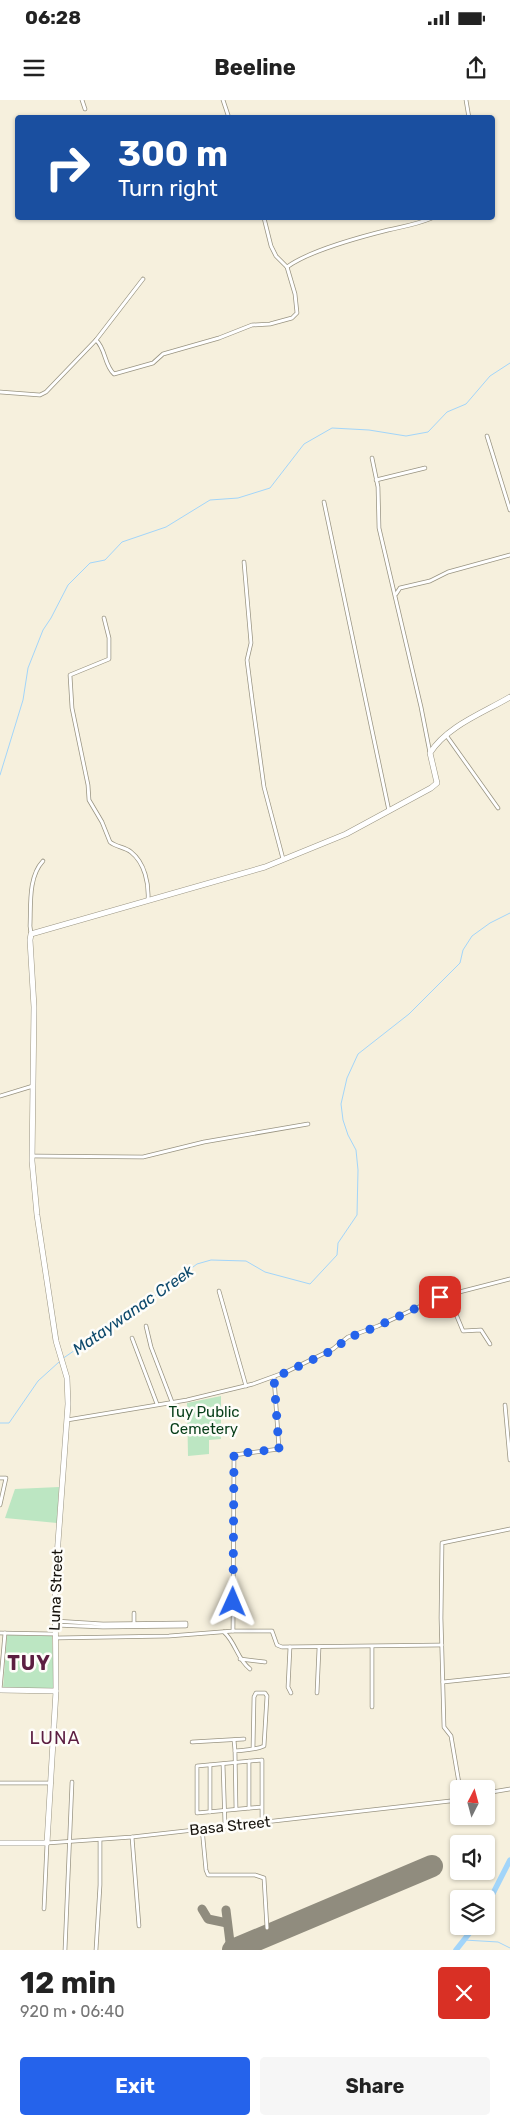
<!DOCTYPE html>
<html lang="en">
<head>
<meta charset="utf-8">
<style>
	body { margin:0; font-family:Rubik,sans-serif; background:#f6f6f6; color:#222; height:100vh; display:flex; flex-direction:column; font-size:19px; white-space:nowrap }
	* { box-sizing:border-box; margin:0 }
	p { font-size:16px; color:#767676 }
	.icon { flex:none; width:28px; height:28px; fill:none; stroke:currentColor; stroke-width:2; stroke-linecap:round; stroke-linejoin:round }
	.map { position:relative; height:1850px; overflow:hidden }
	.sheet { display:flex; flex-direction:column; background:#fff; flex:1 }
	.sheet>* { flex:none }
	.hud { position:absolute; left:15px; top:15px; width:480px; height:105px; border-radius:5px; box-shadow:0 1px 4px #0004; background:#1a4fa0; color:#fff; overflow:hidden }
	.needle { width:32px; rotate:6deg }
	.controls { position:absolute; left:450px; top:1680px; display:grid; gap:10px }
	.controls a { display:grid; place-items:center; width:45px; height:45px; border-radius:5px; background:#fff; box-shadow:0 1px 4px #0004; font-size:25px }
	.pin { position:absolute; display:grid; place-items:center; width:42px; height:42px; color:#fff; margin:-21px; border-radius:10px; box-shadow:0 2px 8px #0006 }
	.me { position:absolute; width:55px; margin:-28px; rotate:1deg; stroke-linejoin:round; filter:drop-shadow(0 0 4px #0008) }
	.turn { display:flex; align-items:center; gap:18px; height:105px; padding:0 20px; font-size:22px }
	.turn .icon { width:65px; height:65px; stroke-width:2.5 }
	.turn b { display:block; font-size:35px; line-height:42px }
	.round { display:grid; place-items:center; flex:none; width:52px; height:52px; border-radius:5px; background:#f6f6f6 }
	.head { display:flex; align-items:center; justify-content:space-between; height:85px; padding:0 20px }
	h1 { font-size:30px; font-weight:700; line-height:38px }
	.cta { display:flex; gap:10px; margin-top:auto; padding:10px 20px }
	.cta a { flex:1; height:58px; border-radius:5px; background:#2563eb; color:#fff; font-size:20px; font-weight:700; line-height:58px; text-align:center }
	.cta a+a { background:#f6f6f6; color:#222 }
	.status { display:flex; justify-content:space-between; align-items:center; height:35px; padding:0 25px; background:#fff; direction:ltr }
	.status svg { height:14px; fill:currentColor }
	header { display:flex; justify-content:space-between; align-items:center; height:65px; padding:0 20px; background:#fff; font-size:22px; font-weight:700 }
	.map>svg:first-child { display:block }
	.green { fill:#bce6c2 }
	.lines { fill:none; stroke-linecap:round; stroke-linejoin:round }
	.stream { stroke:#a2d5fa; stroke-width:1 }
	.river { stroke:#a2d5fa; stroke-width:5.5 }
	.taxiway { stroke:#908c7e; stroke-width:9 }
	.runway { stroke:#908c7e; stroke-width:22 }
	.street-casing { stroke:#999482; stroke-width:4.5 }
	.secondary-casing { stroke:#999482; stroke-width:6 }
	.street { stroke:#fff; stroke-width:3 }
	.secondary { stroke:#fff; stroke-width:5 }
	.route { stroke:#2563eb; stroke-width:9; stroke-dasharray:0 16.2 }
	.labels { text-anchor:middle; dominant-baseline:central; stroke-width:5; stroke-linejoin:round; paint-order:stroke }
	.park-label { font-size:15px; fill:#063d18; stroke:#fefdf9 }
	.street-label { font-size:15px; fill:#14110b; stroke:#fefdf9 }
	.water-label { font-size:16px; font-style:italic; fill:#0d496c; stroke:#fefdf9 }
	.quarter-label { font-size:18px; letter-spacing:1px; fill:#5c1e41; stroke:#fefdf9 }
	.district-label { font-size:20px; font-weight:bold; letter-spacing:1px; fill:#5c1e41; stroke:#fefdf9 }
</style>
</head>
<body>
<div class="status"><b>06:28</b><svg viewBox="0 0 49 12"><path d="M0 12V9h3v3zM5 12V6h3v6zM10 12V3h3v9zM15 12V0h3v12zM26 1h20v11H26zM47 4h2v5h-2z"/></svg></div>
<header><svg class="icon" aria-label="menu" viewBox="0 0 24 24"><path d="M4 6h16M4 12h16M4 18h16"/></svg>Beeline<svg class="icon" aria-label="share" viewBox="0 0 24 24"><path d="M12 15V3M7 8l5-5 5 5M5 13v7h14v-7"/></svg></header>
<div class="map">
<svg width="510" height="1850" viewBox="0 0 510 1850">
	<rect width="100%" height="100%" fill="#f6f0dd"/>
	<g class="green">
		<path d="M 221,1296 L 221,1339 L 209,1340 L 209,1354 L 188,1356 L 187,1303 Z"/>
		<path d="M 59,1387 L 57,1423 L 5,1418 L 15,1389 Z"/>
		<path d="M 7,1535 L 52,1536 L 54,1589 L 3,1588 Z"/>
	</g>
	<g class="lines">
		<g class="stream">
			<path d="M 0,675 L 23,600 L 28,568 L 43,530 L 51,518 L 68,485 L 90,463 L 105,460 L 122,442 L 166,427 L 210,400 L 238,398 L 270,388 L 304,344 L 332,328 L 369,330 L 406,336 L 428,332 L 447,312 L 466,304 L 490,276 L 510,263"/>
			<path d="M 62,1259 L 160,1192 L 197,1164 L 211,1160 L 246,1161 L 265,1172 L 310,1184 L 337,1155 L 338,1143 L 357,1115 L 358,1070 L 356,1050 L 348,1035 L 343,1020 L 341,1004 L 347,978 L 358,954 L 409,914 L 460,863 L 463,850 L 472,836 L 490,823 L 510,813"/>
			<path d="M 0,1323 L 9,1323 L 38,1281 L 59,1262"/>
			<path d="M 464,1840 L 498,1842 L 510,1848"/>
		</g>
		<g class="river">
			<path d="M 486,1807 L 510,1760"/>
			<path d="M 456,1850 L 475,1826"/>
		</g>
		<g class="taxiway">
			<path d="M 202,1809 L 208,1819 L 227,1823"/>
			<path d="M 226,1810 L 231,1850"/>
		</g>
		<path class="runway" d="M 233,1850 L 432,1766"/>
		<g class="street-casing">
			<g id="street">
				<path d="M 82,0 L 85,9"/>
				<path d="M 223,0 L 229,18"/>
				<path d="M 466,0 L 469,18"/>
				<path d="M 287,167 C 309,151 360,137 388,130 C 405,126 415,125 432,118"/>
				<path d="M 96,240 C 106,249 104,265 114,274 L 153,263 L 163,254 L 219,238 L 252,225 L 270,224 L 292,218 L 297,213 L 295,194 L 287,167 L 276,156 L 271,146 L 264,118"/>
				<path d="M 0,292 L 40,295 L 46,292 L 96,240 L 143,179"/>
				<path d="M 487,336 L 510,410"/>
				<path d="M 372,358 L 378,387 L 379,428 L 421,607 L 430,653"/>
				<path d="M 376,380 L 425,368"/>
				<path d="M 324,402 L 389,711"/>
				<path d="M 244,462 L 251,543 L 247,560 L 252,599 L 264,687 L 283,759"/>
				<path d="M 396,494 L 400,488 L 430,481 L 448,472 L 510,455"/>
				<path d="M 104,518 L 109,538 L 109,559 L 70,575 L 72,608 L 88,685 L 89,700 L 102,722 L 110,742 C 116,747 125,747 131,752 C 145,763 149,784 148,800"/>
				<path d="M 446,635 L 498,708"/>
				<path d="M 31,834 L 30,826 C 31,805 28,777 43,761"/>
				<path d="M 0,996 L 33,986"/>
				<path d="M 33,1056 L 143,1057 L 204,1042 L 308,1024"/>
				<path d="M 219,1191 L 246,1286"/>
				<path d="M 448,1195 L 463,1231 L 481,1230 L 490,1244"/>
				<path d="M 146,1226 L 151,1247 L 172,1302"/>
				<path d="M 132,1238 L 157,1304"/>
				<path d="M 505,1305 L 510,1360"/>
				<path d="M 67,1320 L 187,1300 L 253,1284 L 286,1272 L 333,1249 L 348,1237 L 378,1226 L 440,1197 L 510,1179"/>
				<path d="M 0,1378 L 6,1378 L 0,1405"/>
				<path d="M 134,1513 L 134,1524"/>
				<path d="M 55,1521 L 103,1524 L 186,1523 L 186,1526 L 103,1527 L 55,1525"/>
				<path d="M 233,1531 L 272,1531 L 277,1545 L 282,1547 L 442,1545"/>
				<path d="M 224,1532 C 236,1543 237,1559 250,1569"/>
				<path d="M 0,1533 L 54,1534"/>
				<path d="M 55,1538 L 169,1536 L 233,1531 L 234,1355 L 279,1349 L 274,1277"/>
				<path d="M 290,1547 L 288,1587 L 291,1593"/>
				<path d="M 240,1559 L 265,1562"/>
				<path d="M 443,1582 L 510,1575"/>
				<path d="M 0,1590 L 5,1533"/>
				<path d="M 317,1593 L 319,1548"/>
				<path d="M 372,1607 L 372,1547"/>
				<path d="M 234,1640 L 235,1651"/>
				<path d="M 192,1642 L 244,1639"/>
				<path d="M 249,1661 L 249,1708"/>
				<path d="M 223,1664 L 225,1725"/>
				<path d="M 210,1665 L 210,1712"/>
				<path d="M 0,1683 L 51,1683"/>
				<path d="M 460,1689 L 451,1636 L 444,1627 L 441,1518 L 442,1443 L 510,1429"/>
				<path d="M 486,1693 L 510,1689"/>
				<path d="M 262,1707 L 197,1713 L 197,1666 L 262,1660 L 262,1722"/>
				<path d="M 236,1709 L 235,1651 C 244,1650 256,1650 264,1646 L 267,1596 L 265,1593 L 256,1593 L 254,1597 L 253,1649"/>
				<path d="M 202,1728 L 206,1770 L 208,1775 L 255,1775 L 264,1778 L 267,1828"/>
				<path d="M 132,1737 L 139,1826"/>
				<path d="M 44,1809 L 47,1743 L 132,1737 L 459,1700"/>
				<path d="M 65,1850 L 72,1682"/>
				<path d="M 96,1850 L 100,1785 L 100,1740"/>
			</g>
		</g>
		<g class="secondary-casing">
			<g id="secondary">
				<path d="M 0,1590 L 56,1591"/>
				<path d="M 0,1743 L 47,1743 L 56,1591 L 55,1484 L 68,1304 L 67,1278 L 56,1241 L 37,1115 L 32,1061 L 34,907 L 30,840 L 31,834 L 265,767 L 346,734 L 431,688 L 437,683 L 430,653 C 447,626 483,613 510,597"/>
			</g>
		</g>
		<use href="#street" class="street"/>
		<use href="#secondary" class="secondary"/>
	</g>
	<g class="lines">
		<path class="route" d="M 233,1502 L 234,1354 L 279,1349 L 274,1278 L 333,1250 L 348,1238 L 378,1226 L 440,1197"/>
	</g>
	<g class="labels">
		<g class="park-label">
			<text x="204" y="1312">Tuy Public<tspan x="204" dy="17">Cemetery</tspan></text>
		</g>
		<g class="street-label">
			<text transform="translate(56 1490) rotate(-88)">Luna Street</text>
			<text transform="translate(230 1726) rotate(-6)">Basa Street</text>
		</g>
		<g class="water-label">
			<text transform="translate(133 1210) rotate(-35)">Mataywanac Creek</text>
		</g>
		<g class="quarter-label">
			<text x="55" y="1638">LUNA</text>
		</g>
		<g class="district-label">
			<text x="29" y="1563">TUY</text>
		</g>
	</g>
</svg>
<div class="controls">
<a><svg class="needle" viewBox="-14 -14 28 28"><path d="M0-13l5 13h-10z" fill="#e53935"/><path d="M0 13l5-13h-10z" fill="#767676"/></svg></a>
<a><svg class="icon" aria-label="sound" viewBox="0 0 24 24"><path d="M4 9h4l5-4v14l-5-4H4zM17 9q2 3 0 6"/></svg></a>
<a><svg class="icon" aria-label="layers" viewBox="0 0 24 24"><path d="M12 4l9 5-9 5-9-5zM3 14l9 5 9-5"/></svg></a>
</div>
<div class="pin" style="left:440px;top:1197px;background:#d93025"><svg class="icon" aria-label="arrive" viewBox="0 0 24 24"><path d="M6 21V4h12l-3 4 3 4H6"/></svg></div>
<svg class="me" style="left:233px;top:1502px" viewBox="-20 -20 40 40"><path d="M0-17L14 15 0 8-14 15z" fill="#2563eb" stroke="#fff" stroke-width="4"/></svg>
<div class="hud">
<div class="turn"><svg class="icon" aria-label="right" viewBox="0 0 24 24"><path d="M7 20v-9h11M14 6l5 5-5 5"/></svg><div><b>300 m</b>Turn right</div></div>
</div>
</div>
<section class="sheet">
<div class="head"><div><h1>12 min</h1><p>920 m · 06:40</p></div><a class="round" style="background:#d93025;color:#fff"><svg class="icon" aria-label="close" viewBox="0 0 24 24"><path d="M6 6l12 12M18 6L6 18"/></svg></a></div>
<div class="cta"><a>Exit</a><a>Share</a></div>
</section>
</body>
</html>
